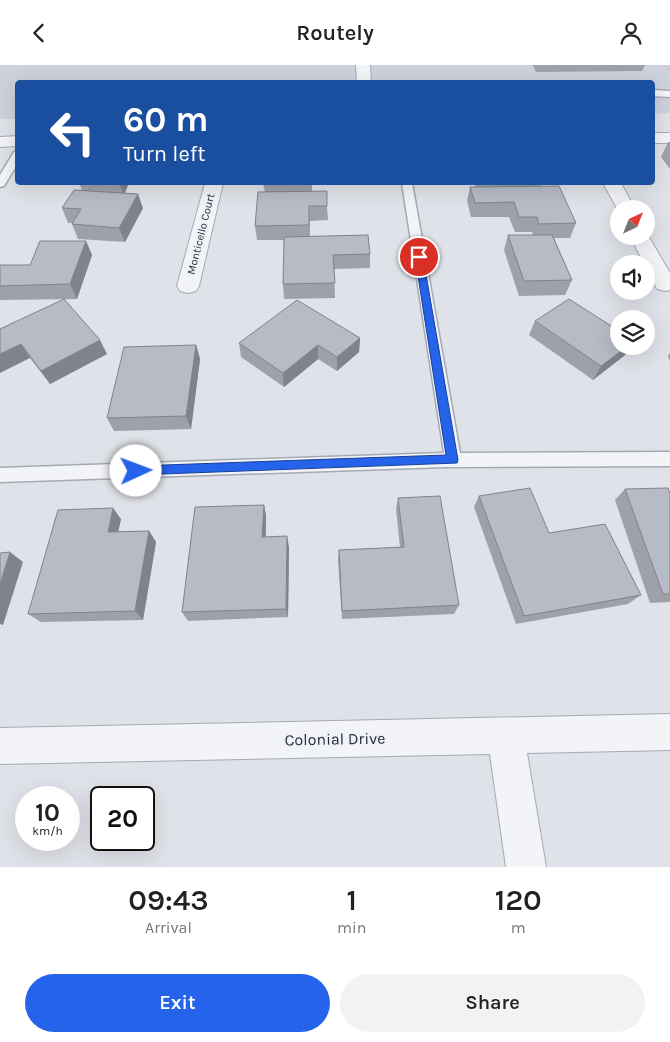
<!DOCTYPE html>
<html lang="en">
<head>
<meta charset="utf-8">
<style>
	body { margin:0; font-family:Karla,sans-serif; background:#f2f2f2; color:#222; height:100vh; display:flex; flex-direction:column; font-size:19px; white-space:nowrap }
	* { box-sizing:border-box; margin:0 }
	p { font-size:16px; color:#767676 }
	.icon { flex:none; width:28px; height:28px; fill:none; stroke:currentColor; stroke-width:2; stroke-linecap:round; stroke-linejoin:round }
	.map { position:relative; height:802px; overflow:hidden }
	.sheet { display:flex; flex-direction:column; background:#fff; flex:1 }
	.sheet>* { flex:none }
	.banner { position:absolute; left:15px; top:15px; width:640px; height:105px; border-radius:5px; box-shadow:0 5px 20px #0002; background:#1a4fa0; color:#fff; overflow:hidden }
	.needle { width:32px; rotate:43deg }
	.buttons { position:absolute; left:610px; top:135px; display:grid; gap:10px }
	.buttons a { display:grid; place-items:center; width:45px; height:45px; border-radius:50%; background:#fff; box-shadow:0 5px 20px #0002; font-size:25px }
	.speed { position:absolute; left:15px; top:721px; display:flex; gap:10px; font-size:25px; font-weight:700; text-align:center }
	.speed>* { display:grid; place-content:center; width:65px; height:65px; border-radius:50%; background:#fff; box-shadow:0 5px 20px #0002; line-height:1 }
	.speed small { font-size:12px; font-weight:400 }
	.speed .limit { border:2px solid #111; border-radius:8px; background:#fff; color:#111 }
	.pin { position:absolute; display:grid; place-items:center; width:42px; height:42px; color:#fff; margin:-21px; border:2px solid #fff; border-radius:50%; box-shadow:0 1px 5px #0007 }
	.me { position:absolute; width:55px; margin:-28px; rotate:88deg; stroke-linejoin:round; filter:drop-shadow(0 0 4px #0008) }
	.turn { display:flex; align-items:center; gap:18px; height:105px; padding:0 25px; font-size:22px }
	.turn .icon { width:65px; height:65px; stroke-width:2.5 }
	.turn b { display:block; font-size:35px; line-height:42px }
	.eta { display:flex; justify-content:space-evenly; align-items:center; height:85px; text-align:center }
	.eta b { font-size:30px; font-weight:600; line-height:35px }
	.action { display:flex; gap:10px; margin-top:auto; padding:10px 25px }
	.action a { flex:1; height:58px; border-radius:30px; background:#2563eb; color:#fff; font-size:20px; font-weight:600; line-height:58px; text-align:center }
	.action a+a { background:#f2f2f2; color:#222 }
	header { display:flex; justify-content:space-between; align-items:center; height:65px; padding:0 25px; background:#fff; font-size:22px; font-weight:600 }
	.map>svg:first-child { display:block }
	.built { fill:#cdd1db }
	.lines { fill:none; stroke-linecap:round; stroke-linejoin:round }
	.service-casing { stroke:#a5a9b3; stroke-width:3 }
	.minor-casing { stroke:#a5a9b3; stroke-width:2 }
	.tertiary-casing { stroke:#a5a9b3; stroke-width:2 }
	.service { fill:#f2f4f7; fill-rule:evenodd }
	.minor { fill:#f2f4f7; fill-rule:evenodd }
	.tertiary { fill:#f2f4f7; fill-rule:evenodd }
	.wall { fill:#9da1aa }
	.shaded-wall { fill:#80838b }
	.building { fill:#b7bbc6; stroke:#80838b }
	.route { fill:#2563eb; stroke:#184099 }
	.labels { text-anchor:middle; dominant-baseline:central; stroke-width:4; stroke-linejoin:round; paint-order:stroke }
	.far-street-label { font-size:11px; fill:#282f41; stroke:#eff2f7 }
	.near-street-label { font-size:16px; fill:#282f41; stroke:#eff2f7 }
</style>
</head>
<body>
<header><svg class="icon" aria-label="back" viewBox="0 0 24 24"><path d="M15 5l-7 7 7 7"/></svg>Routely<svg class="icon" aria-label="person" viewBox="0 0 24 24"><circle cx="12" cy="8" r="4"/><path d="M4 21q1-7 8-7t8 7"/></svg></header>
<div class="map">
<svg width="670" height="802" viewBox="0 0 670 802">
	<rect width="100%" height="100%" fill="#e0e2e9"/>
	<path class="built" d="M 0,0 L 670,0 L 670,48 L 653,49 L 652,18 L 18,18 L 17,54 L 0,54 Z"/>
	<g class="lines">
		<g class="service-casing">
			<g id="service">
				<path d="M 652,25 L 670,26 L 670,32 L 652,31 Z"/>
				<path d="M 18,86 L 18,98 L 4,121 L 0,122 L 0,110 L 14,87 Z"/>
				<path d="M 402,118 L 412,118 L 460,388 L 670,387 L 670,401 L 445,402 L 0,417 L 0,403 L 444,388 Z"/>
			</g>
		</g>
		<g class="minor-casing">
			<g id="minor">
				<path d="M 356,0 L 370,0 L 371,18 L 357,18 Z"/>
				<path d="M 205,118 L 223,118 L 199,221 L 196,226 L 188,228 L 180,226 L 177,221 Z"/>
				<path d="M 603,118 L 621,118 L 635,144 L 619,144 L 619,147 Z"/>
				<path d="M 646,167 L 670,208 L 670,225 L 665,226 L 657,224 L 646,203 L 646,199 L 644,199 L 630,171 L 646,171 Z"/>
				<path d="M 670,649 L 670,685 L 527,688 L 546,802 L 506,802 L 490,689 L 0,699 L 0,663 Z"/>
			</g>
		</g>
		<g class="tertiary-casing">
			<g id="tertiary">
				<rect x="652" y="68" width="18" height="10"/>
				<path d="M 18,71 L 18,81 L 0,82 L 0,72 Z"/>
			</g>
		</g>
		<use href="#service" class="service"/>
		<use href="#minor" class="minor"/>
		<use href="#tertiary" class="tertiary"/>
	</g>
	<g class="wall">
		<path d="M 533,0 L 645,0 L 642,6 L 536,7 Z"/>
		<path d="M 668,77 L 670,77 L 670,104 L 661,92 Z"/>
		<path d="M 79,118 L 129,118 L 124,128 L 143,143 L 125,177 L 78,174 L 72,159 L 73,158 L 68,158 L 62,143 L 82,125 Z"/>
		<path d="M 263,118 L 312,118 L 312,126 L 327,141 L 328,155 L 310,156 L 310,172 L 370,189 L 370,203 L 334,204 L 335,233 L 284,234 L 283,219 L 284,175 L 257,175 L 255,161 L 265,127 Z"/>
		<path d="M 474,118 L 542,118 L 541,121 L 576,158 L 570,173 L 554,173 L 572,215 L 565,230 L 519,231 L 504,185 L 508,170 L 533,170 L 532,167 L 515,167 L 509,152 L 471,152 L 467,136 L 470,122 L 476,122 Z"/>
		<path d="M 86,176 L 92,190 L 77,234 L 0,235 L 0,200 L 30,200 Z"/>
		<path d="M 535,256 L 619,281 L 631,281 L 625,290 L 593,315 L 529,270 Z"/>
		<path d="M 0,264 L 107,289 L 50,319 L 30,293 Z"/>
		<path d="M 360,273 L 359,287 L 337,306 L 318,294 L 284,322 L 241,292 L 239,278 Z"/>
		<path d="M 196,280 L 200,294 L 191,364 L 114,366 L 107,353 Z"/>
		<path d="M 670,288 L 670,297 L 668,291 Z"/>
		<path d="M 625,424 L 670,428 L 670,537 L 650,538 L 615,435 Z"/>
		<path d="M 479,431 L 549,468 L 641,530 L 628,539 L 516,559 L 474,442 Z"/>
		<path d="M 398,433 L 459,540 L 454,549 L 342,554 L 338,495 L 339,485 L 400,482 L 396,444 Z"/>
		<path d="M 264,440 L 266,451 L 266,472 L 289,482 L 288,552 L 188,556 L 182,547 Z"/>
		<path d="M 121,454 L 118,467 L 149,466 L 156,477 L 143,555 L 41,557 L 28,549 Z"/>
	</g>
	<g class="shaded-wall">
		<path d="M 119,118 L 129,118 L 124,130 Z"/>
		<path d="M 138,129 L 143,143 L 125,177 L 119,163 Z"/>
		<path d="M 86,176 L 92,190 L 77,234 L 70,219 Z"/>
		<path d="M 360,273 L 359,287 L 337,306 L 337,292 Z"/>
		<path d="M 100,275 L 107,289 L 50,319 L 41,306 Z"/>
		<path d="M 21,279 L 30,293 L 0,308 L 0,289 Z"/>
		<path d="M 196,280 L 200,294 L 191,364 L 186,351 Z"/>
		<path d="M 318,280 L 318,294 L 284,322 L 283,308 Z"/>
		<path d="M 628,281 L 631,281 L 625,290 L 593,315 L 601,301 Z"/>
		<path d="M 264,440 L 266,451 L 265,482 L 262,472 Z"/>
		<path d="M 113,443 L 121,454 L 116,477 L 108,467 Z"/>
		<path d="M 149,466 L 156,477 L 143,555 L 135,546 Z"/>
		<path d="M 287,471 L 289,482 L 288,552 L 286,544 Z"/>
		<path d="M 10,487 L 23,497 L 3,560 L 0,559 L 0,519 Z"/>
	</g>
	<g class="building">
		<path d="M 559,121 L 576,158 L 539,159 L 537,152 L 519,152 L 514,137 L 475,138 L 470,122 Z"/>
		<path d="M 74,125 L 138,129 L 119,163 L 72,159 L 81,144 L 62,143 Z"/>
		<path d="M 327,126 L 327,141 L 309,141 L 309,160 L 255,161 L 258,127 Z"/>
		<path d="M 368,170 L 370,189 L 333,190 L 335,218 L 283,219 L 284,172 Z"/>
		<path d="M 508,170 L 552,170 L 572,215 L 524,216 Z"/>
		<path d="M 40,176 L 86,176 L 70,219 L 0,221 L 0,200 L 30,200 Z"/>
		<path d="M 64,234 L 100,275 L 41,306 L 21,279 L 0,289 L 0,264 Z"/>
		<path d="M 569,234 L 619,266 L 619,281 L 628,281 L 601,301 L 535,256 Z"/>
		<path d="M 297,235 L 360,273 L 337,292 L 318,280 L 283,308 L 239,278 Z"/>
		<path d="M 196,280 L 186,351 L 107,353 L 124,282 Z"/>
		<path d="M 530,423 L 549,468 L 605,459 L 641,530 L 524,551 L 479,431 Z"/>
		<path d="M 668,423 L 670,428 L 670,529 L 663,529 L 625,424 Z"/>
		<path d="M 440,431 L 459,540 L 342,546 L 339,485 L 404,482 L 398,433 Z"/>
		<path d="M 264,440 L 262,472 L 287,471 L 286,544 L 182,547 L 195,442 Z"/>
		<path d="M 113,443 L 108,467 L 149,466 L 135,546 L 28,549 L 58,445 Z"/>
		<path d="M 10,487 L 0,519 L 0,488 Z"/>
	</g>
	<path class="route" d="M 419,189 L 423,192 L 458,395 L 457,398 L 136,410 L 131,409 L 130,406 L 131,402 L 136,401 L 446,390 L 415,192 Z"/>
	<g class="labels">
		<g class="far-street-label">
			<text transform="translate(201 169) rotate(-76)">Monticello Court</text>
		</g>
		<g class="near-street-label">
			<text transform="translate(335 674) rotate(-1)">Colonial Drive</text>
		</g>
	</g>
</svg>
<div class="buttons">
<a><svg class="needle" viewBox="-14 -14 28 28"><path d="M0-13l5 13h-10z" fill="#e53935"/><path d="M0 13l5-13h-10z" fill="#767676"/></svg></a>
<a><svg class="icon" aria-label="sound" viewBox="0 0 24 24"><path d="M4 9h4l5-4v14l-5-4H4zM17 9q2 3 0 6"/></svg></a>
<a><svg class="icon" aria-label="layers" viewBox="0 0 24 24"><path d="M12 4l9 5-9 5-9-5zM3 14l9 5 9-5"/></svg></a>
</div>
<div class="speed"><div>10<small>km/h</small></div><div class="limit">20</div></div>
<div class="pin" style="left:419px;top:192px;background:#d93025"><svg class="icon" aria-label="arrive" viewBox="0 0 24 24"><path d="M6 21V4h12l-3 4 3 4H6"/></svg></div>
<svg class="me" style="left:136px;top:406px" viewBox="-20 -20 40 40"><circle r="19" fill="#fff"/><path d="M0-13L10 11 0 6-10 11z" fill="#2563eb"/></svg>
<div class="banner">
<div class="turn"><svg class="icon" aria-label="left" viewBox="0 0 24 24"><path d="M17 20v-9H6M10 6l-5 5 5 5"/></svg><div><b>60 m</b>Turn left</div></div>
</div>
</div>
<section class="sheet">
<div class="eta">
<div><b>09:43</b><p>Arrival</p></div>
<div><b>1</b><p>min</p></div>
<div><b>120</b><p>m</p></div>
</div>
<div class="action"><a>Exit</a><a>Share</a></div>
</section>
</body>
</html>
